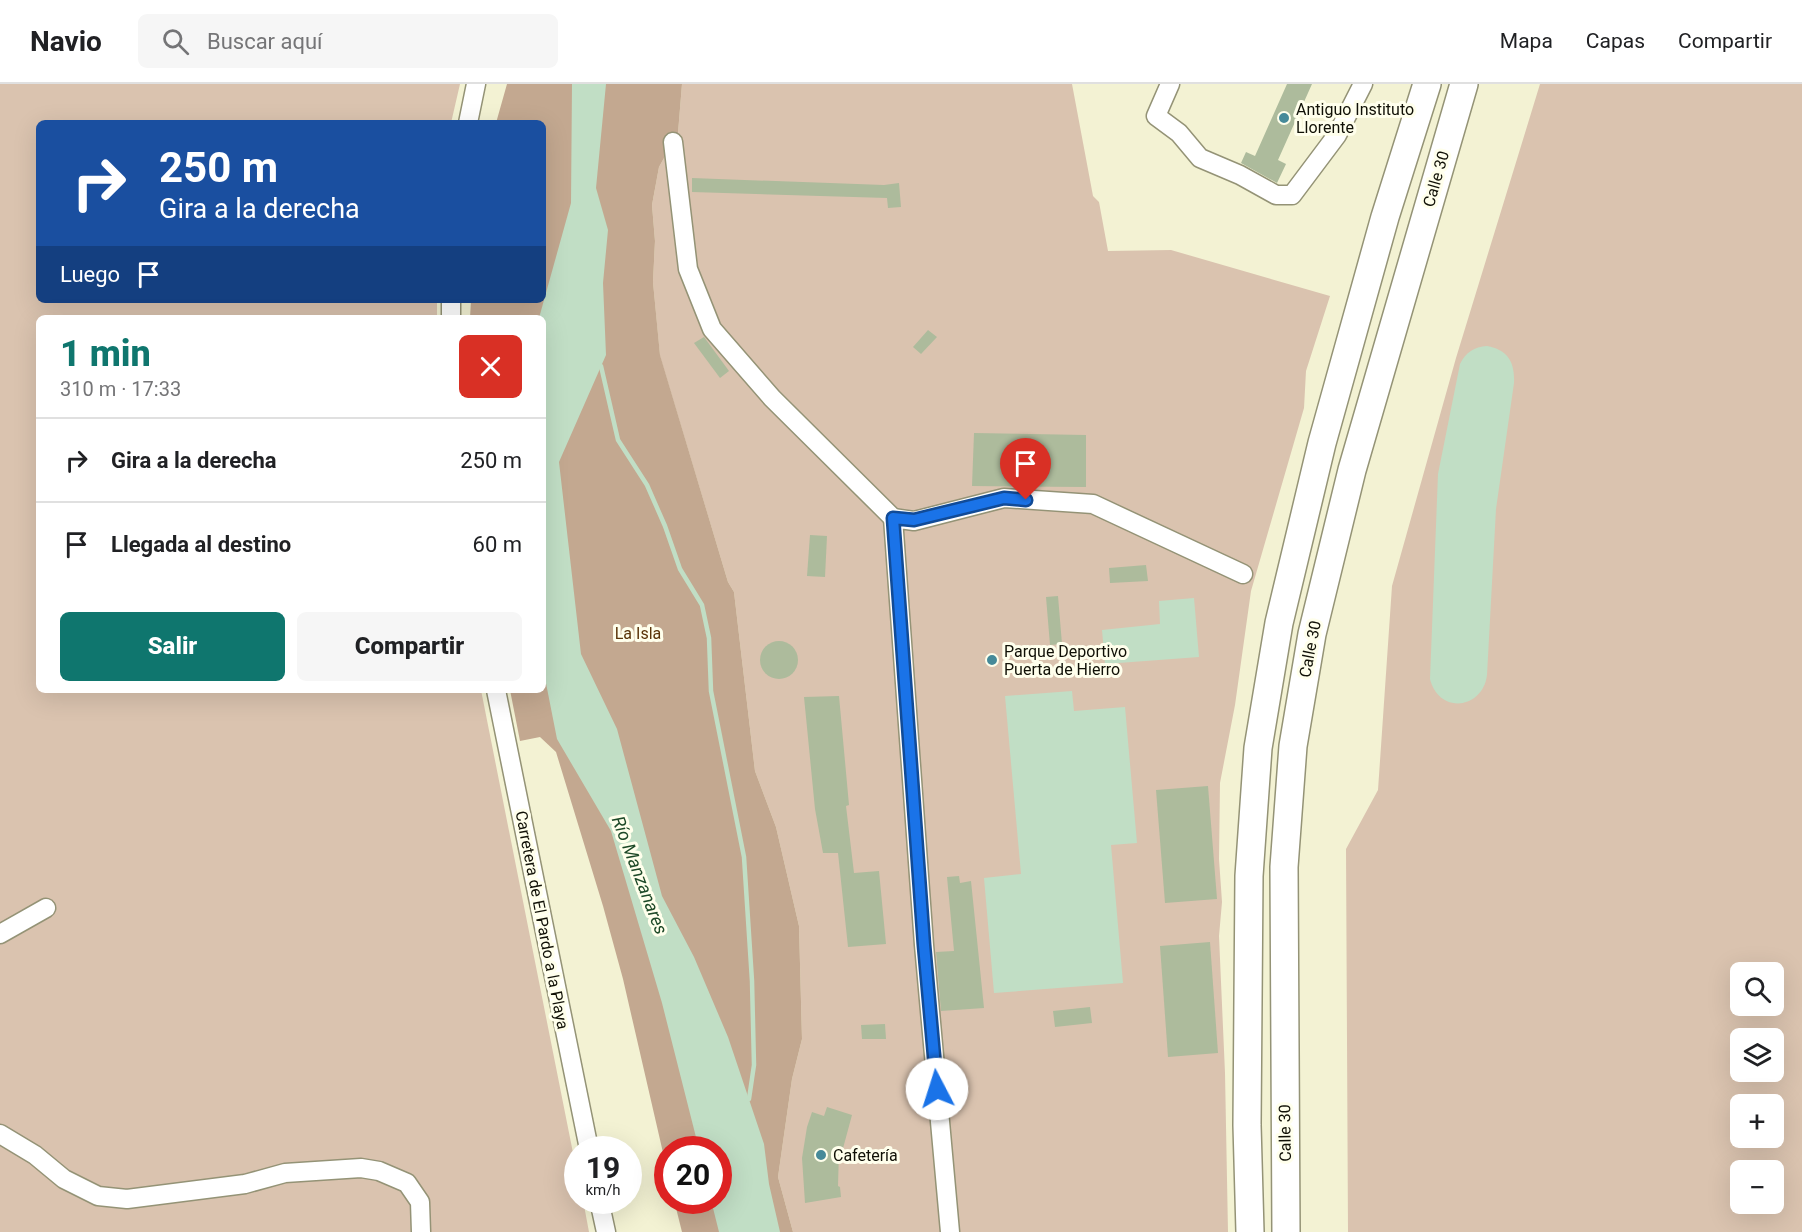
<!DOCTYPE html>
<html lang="es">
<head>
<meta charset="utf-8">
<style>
	body { margin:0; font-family:Roboto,sans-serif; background:#f6f6f6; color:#202124; height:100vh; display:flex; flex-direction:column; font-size:22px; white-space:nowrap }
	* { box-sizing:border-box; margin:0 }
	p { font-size:20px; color:#757577 }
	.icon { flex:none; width:33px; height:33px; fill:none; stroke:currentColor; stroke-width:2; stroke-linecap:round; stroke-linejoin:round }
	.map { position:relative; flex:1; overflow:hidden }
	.sheet { position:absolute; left:36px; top:231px; width:510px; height:378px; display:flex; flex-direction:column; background:#fff; border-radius:9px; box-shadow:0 6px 24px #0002 }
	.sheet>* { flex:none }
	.top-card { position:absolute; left:36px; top:36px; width:510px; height:183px; border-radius:9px; box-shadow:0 6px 24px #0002; background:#1a4fa0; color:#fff; overflow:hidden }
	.tools { position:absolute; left:1730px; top:878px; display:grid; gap:12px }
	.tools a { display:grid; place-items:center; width:54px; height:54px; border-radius:9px; background:#fff; box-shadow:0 6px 24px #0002; font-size:30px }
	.speed { position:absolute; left:564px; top:1052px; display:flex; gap:12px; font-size:30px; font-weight:700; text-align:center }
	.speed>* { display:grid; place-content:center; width:78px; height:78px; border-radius:50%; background:#fff; box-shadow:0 6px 24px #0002; line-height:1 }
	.speed small { font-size:15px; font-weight:400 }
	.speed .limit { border:9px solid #d22; background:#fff; color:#111 }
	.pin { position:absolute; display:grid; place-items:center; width:51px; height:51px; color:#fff; margin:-62px -26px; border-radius:50% 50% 50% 0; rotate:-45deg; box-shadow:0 0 6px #0007 }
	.pin .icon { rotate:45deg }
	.me { position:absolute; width:66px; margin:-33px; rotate:355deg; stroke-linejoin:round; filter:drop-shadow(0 0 4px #0008) }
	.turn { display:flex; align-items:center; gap:21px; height:126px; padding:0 24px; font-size:27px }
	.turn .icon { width:78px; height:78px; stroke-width:2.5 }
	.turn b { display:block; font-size:42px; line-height:51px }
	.then { display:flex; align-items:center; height:57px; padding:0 24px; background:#0003; gap:12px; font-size:22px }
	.round { display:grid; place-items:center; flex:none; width:63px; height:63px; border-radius:9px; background:#f6f6f6 }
	.head { display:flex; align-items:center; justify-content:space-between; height:102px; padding:0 24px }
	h1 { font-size:36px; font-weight:800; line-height:45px; color:#0f766e }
	.button { display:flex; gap:12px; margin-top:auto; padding:12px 24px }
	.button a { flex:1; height:69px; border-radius:9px; background:#0f766e; color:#fff; font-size:24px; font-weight:800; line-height:69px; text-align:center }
	.button a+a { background:#f6f6f6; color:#202124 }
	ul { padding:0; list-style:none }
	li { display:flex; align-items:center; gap:18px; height:84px; padding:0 24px; border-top:2px solid #e0e0e0 }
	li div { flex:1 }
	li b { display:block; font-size:22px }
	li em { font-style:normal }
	header { display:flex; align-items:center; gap:36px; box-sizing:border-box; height:84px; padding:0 30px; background:#fff; border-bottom:2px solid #e0e0e0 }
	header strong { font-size:28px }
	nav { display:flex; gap:33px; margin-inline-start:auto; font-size:21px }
	.search { width:420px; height:54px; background:#f6f6f6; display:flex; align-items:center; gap:15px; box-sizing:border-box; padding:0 21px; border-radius:9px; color:#757577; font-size:22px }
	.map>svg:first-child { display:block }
	.green { fill:#dac3af; fill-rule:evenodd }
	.forest { fill:#c3a890 }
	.water { fill:#c1dec5 }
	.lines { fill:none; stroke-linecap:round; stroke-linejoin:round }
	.stream { stroke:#c1dec5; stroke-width:4.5 }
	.building { fill:#adbb9c }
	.minor-casing { stroke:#949376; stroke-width:21 }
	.highway-casing { stroke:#949376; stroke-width:30 }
	.minor { stroke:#fff; stroke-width:18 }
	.highway { stroke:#fff; stroke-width:27 }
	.route-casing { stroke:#114b97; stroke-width:15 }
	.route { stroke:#1a73e8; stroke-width:10 }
	.poi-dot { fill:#468a99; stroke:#ffffec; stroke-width:2 }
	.labels { text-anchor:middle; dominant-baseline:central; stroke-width:6; stroke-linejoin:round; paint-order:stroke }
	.poi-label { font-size:16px; fill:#101006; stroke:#ffffec; text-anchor:start }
	.street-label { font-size:16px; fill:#101006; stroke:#ffffec }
	.park-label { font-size:16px; fill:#5a3409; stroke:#ffffec }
	.water-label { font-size:18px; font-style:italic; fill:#1d4927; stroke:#ffffec }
</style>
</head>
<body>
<header>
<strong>Navio</strong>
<div class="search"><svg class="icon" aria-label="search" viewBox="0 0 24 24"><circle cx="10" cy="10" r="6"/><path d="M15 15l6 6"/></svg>Buscar aquí</div>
<nav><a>Mapa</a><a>Capas</a><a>Compartir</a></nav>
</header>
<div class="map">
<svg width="1802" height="1148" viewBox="0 0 1802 1148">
	<rect width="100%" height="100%" fill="#f3f2d3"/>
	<g class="green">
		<path d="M 0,0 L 460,0 L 451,39 L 39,39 L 39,216 L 437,216 L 437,234 L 39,234 L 39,606 L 481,606 L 577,1089 L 578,1116 L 583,1116 L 589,1148 L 0,1148 Z"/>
		<path d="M 682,0 L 1072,0 L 1093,112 L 1099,118 L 1108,167 L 1171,166 L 1330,212 L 1306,287 L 1304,324 L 1251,507 L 1235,621 L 1220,699 L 1219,775 L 1222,818 L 1219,852 L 1225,989 L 1228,1148 L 793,1148 L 778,1093 L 792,995 L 802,955 L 799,842 L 776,743 L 755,687 L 734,508 L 728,498 L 660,272 L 653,198 L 655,157 L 652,121 L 659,83 L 678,49 Z"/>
		<path d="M 1540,0 L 1802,0 L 1802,1148 L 1348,1148 L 1346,765 L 1378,706 L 1392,502 L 1456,274 ZM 1740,888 L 1773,888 L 1773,921 L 1740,921 ZM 1740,954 L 1773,954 L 1773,987 L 1740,987 ZM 1740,1020 L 1773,1020 L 1773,1053 L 1740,1053 ZM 1740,1086 L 1773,1086 L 1773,1119 L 1740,1119 Z"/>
	</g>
	<path class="forest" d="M 507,0 L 682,0 L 678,49 L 659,83 L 652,121 L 655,157 L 653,198 L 660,271 L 728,498 L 734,508 L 755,687 L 776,743 L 799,842 L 802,955 L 792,995 L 778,1093 L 793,1148 L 682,1148 L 674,1116 L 718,1116 L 718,1065 L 668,1065 L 667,1086 L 623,895 L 603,822 L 556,668 L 540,653 L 520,657 L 510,606 L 543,606 L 543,234 L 470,234 L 471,216 L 543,216 L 543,39 L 496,39 Z"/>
	<g class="water">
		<path d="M 572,0 L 606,0 L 596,104 L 608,146 L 603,199 L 606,271 L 559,378 L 581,570 L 617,645 L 662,812 L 694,873 L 728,953 L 764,1060 L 769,1100 L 780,1148 L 719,1148 L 711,1116 L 718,1116 L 718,1065 L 699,1065 L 662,919 L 611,747 L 557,655 L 543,584 L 543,234 L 539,234 L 571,119 Z"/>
		<path d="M 1487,262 C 1508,266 1515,278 1514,299 L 1496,425 L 1487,591 C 1483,625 1439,631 1430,595 L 1438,390 L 1460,280 C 1466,268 1474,263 1487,262 Z"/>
		<path d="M 1194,514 L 1199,573 L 1105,580 L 1102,546 L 1160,540 L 1159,517 Z"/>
		<path d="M 1072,607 L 1074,627 L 1125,623 L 1137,759 L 1111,761 L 1123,899 L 994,909 L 984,794 L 1021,790 L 1005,612 Z"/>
	</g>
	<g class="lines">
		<path class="stream" d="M 601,282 L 618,356 L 647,401 L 665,442 L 680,485 L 702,521 L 709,554 L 711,607 L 744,773 L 752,897 L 754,981 L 749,1015"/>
	</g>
	<g class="building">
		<path d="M 1287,0 L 1312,0 L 1278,76 L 1286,80 L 1277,99 L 1241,79 L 1246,68 L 1255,72 Z"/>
		<path d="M 692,94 L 884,101 L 899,99 L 901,123 L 888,124 L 887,114 L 692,108 Z"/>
		<path d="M 928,246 L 937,253 L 921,270 L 913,263 Z"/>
		<path d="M 704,253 L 729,287 L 720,294 L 694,259 Z"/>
		<path d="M 974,349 L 1086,351 L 1086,403 L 972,402 Z"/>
		<path d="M 810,451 L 827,452 L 825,493 L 807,492 Z"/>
		<path d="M 1146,481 L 1148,497 L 1110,499 L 1109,484 Z"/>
		<path d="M 1058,512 L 1062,560 L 1050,561 L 1046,513 Z"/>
		<circle cx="779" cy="576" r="19"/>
		<path d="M 839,612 L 849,721 L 846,722 L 854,789 L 879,787 L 886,860 L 848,863 L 838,769 L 823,769 L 815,725 L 804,613 Z"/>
		<path d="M 1208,702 L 1217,815 L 1165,819 L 1156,706 Z"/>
		<path d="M 959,792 L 960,799 L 971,797 L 984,924 L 941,927 L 936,868 L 954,867 L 947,793 Z"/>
		<path d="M 1210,858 L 1218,969 L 1168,973 L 1160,862 Z"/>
		<path d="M 1090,923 L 1092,939 L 1055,943 L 1053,927 Z"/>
		<path d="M 885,940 L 886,955 L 862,955 L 861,941 Z"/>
		<path d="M 827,1023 L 852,1031 L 842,1068 L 839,1067 L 838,1102 L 840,1103 L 841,1113 L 805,1119 L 802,1074 L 807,1043 L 812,1028 L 824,1032 Z"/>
	</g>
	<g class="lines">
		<g class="minor-casing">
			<g id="minor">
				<path d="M 1170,0 L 1156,32 L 1179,49 L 1200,74 L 1240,91 L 1276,111 L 1292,111 L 1337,51 L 1363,0"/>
				<path d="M 468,39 L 476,0"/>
				<path d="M 673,58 L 688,185 L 712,245 L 772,314 L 893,434"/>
				<path d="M 451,234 L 451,216"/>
				<path d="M 496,606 L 589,1065"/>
				<path d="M 0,850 L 46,824"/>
				<path d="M 0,1050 L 35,1071 L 64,1095 L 98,1112 L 127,1115 L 245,1100 L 285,1089 L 361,1084 L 379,1087 L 407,1099 L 420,1118 L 421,1148"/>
				<path d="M 599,1116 L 606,1148"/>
				<path d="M 950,1148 L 924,861 L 893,434 L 914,437 L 1004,414 L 1093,420 L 1243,490"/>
			</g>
		</g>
		<g class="highway-casing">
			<g id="highway">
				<path d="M 1250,1148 L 1247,1041 L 1249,792 L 1258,664 L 1279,539 L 1322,359 L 1385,133 L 1427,0"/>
				<path d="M 1286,1148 L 1284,783 L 1293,662 L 1312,550 L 1352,386 L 1464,0"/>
			</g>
		</g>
		<use href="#minor" class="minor"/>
		<use href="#highway" class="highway"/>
	</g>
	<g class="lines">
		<g class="route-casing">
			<path id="route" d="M 937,1005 L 924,861 L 893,434 L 914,436 L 1004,414 L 1026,416"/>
		</g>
		<use href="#route" class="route"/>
	</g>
	<g class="poi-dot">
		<circle cx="1284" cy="34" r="6"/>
		<circle cx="992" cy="576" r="6"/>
		<circle cx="821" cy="1071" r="6"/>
	</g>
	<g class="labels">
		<g class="poi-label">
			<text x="1296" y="25">Antiguo Instituto<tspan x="1296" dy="18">Llorente</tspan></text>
			<text x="1004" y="567">Parque Deportivo<tspan x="1004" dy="18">Puerta de Hierro</tspan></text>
			<text x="833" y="1071">Cafetería</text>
		</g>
		<g class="street-label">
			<text transform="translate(1436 95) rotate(-74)">Calle 30</text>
			<text transform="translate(1310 565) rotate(-79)">Calle 30</text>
			<text transform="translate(542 836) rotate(79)">Carretera de El Pardo a la Playa</text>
			<text transform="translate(1285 1049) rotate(-91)">Calle 30</text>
		</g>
		<g class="park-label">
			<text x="638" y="549">La Isla</text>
		</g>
		<g class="water-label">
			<text transform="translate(640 791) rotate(69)">Río Manzanares</text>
		</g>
	</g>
</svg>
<div class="tools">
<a><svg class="icon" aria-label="search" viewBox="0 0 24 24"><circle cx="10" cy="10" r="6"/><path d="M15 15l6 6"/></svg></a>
<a><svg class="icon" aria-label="layers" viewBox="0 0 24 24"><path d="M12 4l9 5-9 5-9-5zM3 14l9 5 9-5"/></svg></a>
<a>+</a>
<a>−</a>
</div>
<div class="speed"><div>19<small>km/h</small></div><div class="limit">20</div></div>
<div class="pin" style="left:1026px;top:416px;background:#d93025"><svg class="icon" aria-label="arrive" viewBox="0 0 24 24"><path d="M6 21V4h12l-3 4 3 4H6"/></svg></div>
<svg class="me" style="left:937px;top:1005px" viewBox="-20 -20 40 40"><circle r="19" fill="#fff"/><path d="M0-13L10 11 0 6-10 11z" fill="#1a73e8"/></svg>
<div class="top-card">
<div class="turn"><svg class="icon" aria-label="right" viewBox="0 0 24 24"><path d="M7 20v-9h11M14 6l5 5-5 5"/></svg><div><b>250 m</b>Gira a la derecha</div></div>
<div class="then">Luego<svg class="icon" aria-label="arrive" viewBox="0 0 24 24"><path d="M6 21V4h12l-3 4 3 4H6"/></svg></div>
</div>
<section class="sheet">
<div class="head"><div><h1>1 min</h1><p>310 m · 17:33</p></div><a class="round" style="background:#d93025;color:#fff"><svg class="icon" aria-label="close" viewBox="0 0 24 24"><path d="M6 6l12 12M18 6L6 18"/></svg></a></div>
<ul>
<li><svg class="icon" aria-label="right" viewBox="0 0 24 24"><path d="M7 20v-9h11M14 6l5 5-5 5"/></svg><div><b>Gira a la derecha</b></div><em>250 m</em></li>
<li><svg class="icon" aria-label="arrive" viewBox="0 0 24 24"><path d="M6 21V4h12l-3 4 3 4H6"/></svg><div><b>Llegada al destino</b></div><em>60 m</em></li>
</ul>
<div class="button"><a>Salir</a><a>Compartir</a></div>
</section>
</div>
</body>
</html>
